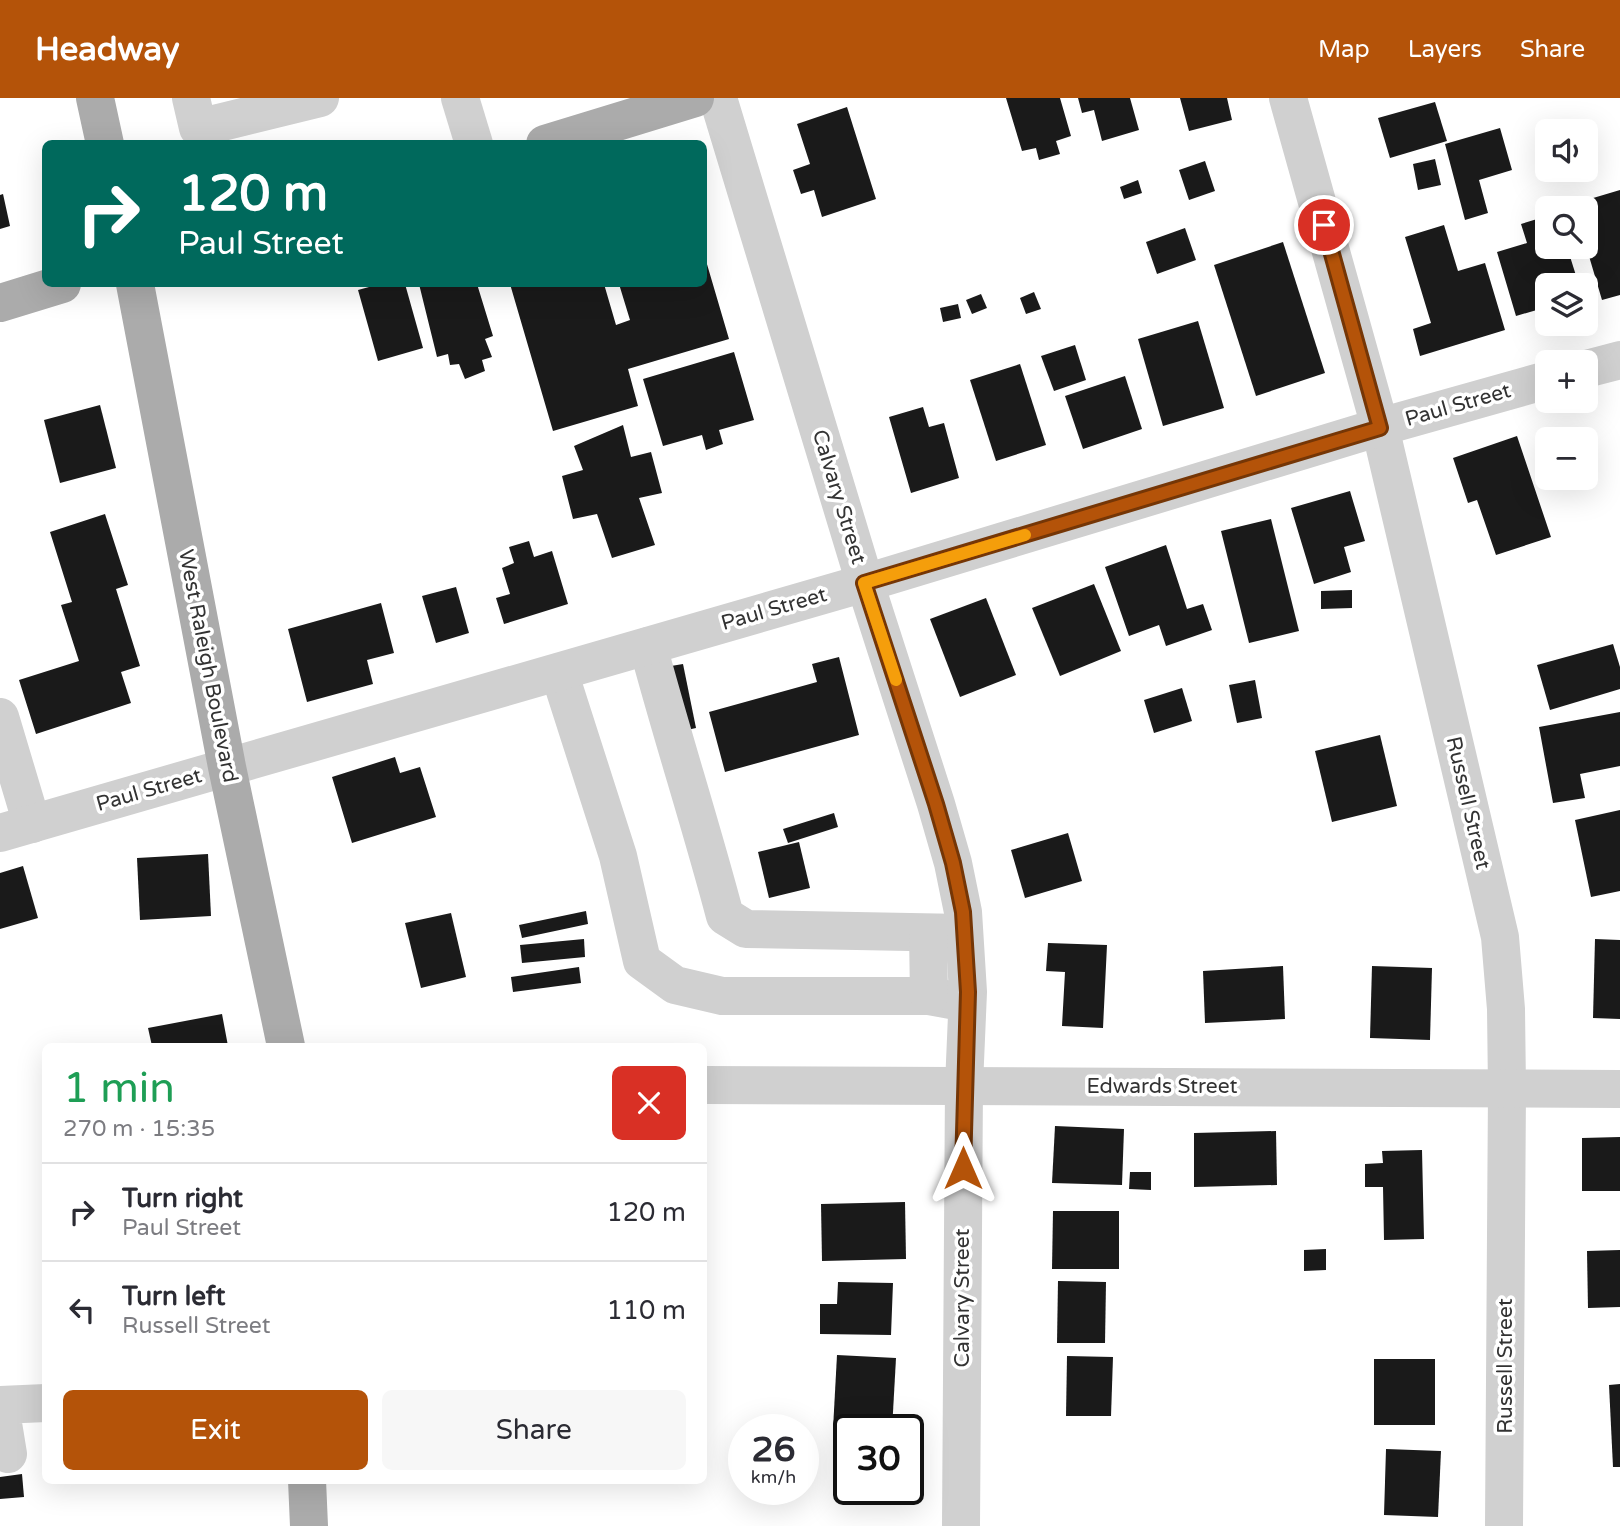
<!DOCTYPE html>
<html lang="en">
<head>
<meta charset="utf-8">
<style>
	body { margin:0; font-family:"Varela Round",sans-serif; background:#f7f7f7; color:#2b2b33; height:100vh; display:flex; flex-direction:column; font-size:26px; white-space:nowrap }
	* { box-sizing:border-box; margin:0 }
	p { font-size:23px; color:#7c7c81 }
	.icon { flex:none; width:38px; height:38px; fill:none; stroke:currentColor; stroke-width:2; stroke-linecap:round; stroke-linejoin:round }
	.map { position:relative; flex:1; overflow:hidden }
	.panel { position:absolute; left:42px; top:945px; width:665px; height:441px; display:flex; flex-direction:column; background:#fff; border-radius:10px; box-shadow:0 7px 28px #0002 }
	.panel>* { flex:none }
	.guide { position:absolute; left:42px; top:42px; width:665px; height:147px; border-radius:10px; box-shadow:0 7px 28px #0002; background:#00695c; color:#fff; overflow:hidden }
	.fabs { position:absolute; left:1535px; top:21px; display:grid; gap:14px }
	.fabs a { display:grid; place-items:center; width:63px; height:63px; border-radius:10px; background:#fff; box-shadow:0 7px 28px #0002; font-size:35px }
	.speed { position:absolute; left:728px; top:1316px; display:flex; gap:14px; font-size:35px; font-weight:700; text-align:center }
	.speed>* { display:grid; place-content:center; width:91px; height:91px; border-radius:50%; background:#fff; box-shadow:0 7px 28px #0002; line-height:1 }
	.speed small { font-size:18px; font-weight:400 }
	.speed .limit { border:4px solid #111; border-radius:10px; background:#fff; color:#111 }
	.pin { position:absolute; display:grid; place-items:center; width:60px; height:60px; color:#fff; margin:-30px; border:4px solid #fff; border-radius:50%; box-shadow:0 2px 7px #0007 }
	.me { position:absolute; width:77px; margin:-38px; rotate:0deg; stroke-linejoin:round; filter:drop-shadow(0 0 5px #0008) }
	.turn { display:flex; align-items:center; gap:24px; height:147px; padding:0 21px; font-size:32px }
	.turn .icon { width:91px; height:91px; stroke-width:2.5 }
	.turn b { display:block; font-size:49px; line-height:60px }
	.round { display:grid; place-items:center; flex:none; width:74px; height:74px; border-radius:10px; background:#f7f7f7 }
	.overview { display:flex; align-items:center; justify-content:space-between; height:119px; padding:0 21px }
	h1 { font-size:42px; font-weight:600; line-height:52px; color:#1e9e55 }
	.primary-button { display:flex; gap:14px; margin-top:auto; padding:14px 21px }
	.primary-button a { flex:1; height:80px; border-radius:10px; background:#b45309; color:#fff; font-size:28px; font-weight:600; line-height:80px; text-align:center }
	.primary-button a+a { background:#f7f7f7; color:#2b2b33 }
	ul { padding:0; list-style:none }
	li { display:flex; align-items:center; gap:21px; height:98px; padding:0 21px; border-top:2px solid #e1e1e2 }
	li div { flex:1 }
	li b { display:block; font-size:26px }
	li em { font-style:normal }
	header { display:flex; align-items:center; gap:42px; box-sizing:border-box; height:98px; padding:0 35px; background:#b45309; color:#fff }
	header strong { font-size:33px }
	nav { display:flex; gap:38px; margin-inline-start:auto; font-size:24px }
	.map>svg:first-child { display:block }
	.building { fill:#1a1a1a }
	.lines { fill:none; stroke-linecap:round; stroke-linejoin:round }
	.minor { stroke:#d0d0d0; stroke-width:38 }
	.major { stroke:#ababab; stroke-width:38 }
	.route-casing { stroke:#753606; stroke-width:18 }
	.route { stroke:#b45309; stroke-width:12 }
	.slow { stroke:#f59e0b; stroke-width:12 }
	.labels { text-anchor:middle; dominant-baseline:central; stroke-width:7; stroke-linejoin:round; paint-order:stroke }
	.street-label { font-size:21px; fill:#333; stroke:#fff }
</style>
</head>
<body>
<header>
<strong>Headway</strong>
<nav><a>Map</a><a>Layers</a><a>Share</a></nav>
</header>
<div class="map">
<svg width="1620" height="1428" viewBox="0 0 1620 1428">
	<rect width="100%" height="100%" fill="#fff"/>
	<g class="building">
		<path d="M 1006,0 L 1060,0 L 1071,38 L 1056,43 L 1060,56 L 1039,62 L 1036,50 L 1022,53 Z"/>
		<path d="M 1078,0 L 1130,0 L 1139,32 L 1102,43 L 1094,12 L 1082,15 Z"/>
		<path d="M 1180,0 L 1227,0 L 1232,22 L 1189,33 Z"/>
		<path d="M 1435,4 L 1447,43 L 1390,60 L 1378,20 Z"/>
		<path d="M 847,9 L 876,101 L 822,119 L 814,92 L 801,96 L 793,72 L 810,66 L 797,26 Z"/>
		<path d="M 1500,30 L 1512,72 L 1479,82 L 1488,115 L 1465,122 L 1445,46 Z"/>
		<path d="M 1435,61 L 1441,87 L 1418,92 L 1413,66 Z"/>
		<path d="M 1205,63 L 1215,93 L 1189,102 L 1179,72 Z"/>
		<path d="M 1138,82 L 1142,95 L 1124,101 L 1120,89 Z"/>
		<path d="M 1620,92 L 1620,197 L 1602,202 L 1586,148 L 1586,110 L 1574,110 L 1573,106 Z"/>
		<path d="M 3,96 L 10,128 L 0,131 L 0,97 Z"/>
		<path d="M 1547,118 L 1547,149 L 1567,149 L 1579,187 L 1547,187 L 1547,209 L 1516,218 L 1497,154 L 1527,145 L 1521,126 Z"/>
		<path d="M 1444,127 L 1458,173 L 1485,165 L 1505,232 L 1420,258 L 1413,231 L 1431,225 L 1405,139 Z"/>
		<path d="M 1185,130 L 1196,162 L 1157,176 L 1146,144 Z"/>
		<path d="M 1283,144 L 1325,275 L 1256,298 L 1214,167 Z"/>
		<path d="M 704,156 L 729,241 L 628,271 L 638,308 L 553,333 L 510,186 L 604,186 L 616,227 L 630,222 L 619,186 L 704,186 Z"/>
		<path d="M 380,186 L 405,186 L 423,250 L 378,263 L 358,192 Z"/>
		<path d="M 419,186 L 477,186 L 493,238 L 485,241 L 492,259 L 482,262 L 485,273 L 465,281 L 459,266 L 450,267 L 448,256 L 437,259 Z"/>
		<path d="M 1034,194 L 1041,211 L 1026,216 L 1020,200 Z"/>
		<path d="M 981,196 L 987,210 L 972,216 L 966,202 Z"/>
		<path d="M 958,206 L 961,220 L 943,224 L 940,210 Z"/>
		<path d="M 1198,223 L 1224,310 L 1163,328 L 1138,241 Z"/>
		<path d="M 1075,247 L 1086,282 L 1054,293 L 1041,258 Z"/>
		<path d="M 734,254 L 754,322 L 719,332 L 723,346 L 706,352 L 702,337 L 663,348 L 643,281 Z"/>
		<path d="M 1020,266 L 1046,347 L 996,363 L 970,282 Z"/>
		<path d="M 1125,278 L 1142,331 L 1083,351 L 1065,298 Z"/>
		<path d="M 100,307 L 116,370 L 60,385 L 44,322 Z"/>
		<path d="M 923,309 L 929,329 L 944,325 L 959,380 L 911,395 L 889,319 Z"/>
		<path d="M 623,327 L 631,359 L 651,354 L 662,395 L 639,400 L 655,447 L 612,460 L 597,416 L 573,421 L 562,378 L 583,372 L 574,348 Z"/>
		<path d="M 1517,338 L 1551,439 L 1496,457 L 1477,402 L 1468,405 L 1453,360 Z"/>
		<path d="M 1350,393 L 1365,443 L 1344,449 L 1351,474 L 1314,486 L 1291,410 Z"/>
		<path d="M 105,416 L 128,487 L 116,491 L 140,568 L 121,574 L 131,605 L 36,636 L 19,582 L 79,563 L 61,507 L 72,504 L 50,434 Z"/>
		<path d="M 1271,421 L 1299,533 L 1249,545 L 1221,433 Z"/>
		<path d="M 529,443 L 534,459 L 552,453 L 568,506 L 504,526 L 496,500 L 510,496 L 502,470 L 514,465 L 509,449 Z"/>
		<path d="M 1166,447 L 1187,511 L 1203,506 L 1212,532 L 1166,548 L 1159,527 L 1129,538 L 1105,469 Z"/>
		<path d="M 1094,486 L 1121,553 L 1060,578 L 1032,510 Z"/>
		<path d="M 456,489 L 469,535 L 436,545 L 422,498 Z"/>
		<path d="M 1352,492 L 1352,510 L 1321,511 L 1321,493 Z"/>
		<path d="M 986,500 L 1016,577 L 960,599 L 930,521 Z"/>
		<path d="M 381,505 L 394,555 L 367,562 L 373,586 L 307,604 L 288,531 Z"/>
		<path d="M 1613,546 L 1620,569 L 1620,591 L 1550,612 L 1537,567 Z"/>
		<path d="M 839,559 L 859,637 L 725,674 L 709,614 L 817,584 L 812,566 Z"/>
		<path d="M 683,566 L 696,630 L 678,634 L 665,569 Z"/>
		<path d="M 1255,582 L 1262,620 L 1237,625 L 1229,587 Z"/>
		<path d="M 1182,590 L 1192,623 L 1154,635 L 1144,602 Z"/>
		<path d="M 1620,614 L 1620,668 L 1580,676 L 1585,700 L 1553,705 L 1539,629 Z"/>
		<path d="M 1380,637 L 1397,708 L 1332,724 L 1315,653 Z"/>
		<path d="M 395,659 L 400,675 L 420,669 L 436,719 L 352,745 L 332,679 Z"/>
		<path d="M 1620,712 L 1620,793 L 1591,799 L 1575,722 Z"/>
		<path d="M 834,715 L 838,729 L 788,745 L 783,731 Z"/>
		<path d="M 1068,735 L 1082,783 L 1025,800 L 1011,752 Z"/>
		<path d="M 799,744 L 810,790 L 769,800 L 758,754 Z"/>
		<path d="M 208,756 L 211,818 L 140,822 L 137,760 Z"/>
		<path d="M 23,768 L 38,820 L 0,831 L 0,775 Z"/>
		<path d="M 586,813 L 588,826 L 522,840 L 519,827 Z"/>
		<path d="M 451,815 L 466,879 L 421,890 L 405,825 Z"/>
		<path d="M 584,841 L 585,859 L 522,865 L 520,847 Z"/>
		<path d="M 1595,841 L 1620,842 L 1620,921 L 1593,920 Z"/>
		<path d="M 1048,845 L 1107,847 L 1103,930 L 1062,928 L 1065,874 L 1046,873 Z"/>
		<path d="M 1283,868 L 1285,921 L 1205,925 L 1203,873 Z"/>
		<path d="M 1372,868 L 1432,870 L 1430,942 L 1370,940 Z"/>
		<path d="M 579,869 L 581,885 L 513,894 L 511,879 Z"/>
		<path d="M 222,916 L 228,948 L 152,948 L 148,930 Z"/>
		<path d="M 1055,1028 L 1124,1031 L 1122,1087 L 1052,1085 Z"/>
		<path d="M 1276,1033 L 1277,1087 L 1194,1089 L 1194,1035 Z"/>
		<path d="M 1620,1039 L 1620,1093 L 1582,1093 L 1582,1040 Z"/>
		<path d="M 1422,1052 L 1424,1141 L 1384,1142 L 1383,1089 L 1365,1089 L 1365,1066 L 1383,1065 L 1382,1053 Z"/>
		<path d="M 1130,1074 L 1151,1074 L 1151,1092 L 1129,1091 Z"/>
		<path d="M 905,1104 L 906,1161 L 822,1163 L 821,1106 Z"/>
		<path d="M 1053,1113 L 1119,1113 L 1119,1171 L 1052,1171 Z"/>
		<path d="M 1326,1151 L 1326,1172 L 1304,1173 L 1304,1152 Z"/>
		<path d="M 1620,1152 L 1620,1209 L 1588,1210 L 1587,1153 Z"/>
		<path d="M 1058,1183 L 1106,1184 L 1105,1245 L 1057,1245 Z"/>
		<path d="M 838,1184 L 893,1185 L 891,1237 L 820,1236 L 820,1206 L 837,1206 Z"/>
		<path d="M 837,1257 L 896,1260 L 892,1332 L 833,1331 Z"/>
		<path d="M 1067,1258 L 1113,1259 L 1111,1318 L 1066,1318 Z"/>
		<rect x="1374" y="1261" width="61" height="66"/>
		<path d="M 1620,1286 L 1620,1369 L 1613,1369 L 1609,1287 Z"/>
		<path d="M 1386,1351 L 1441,1353 L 1438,1419 L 1384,1417 Z"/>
		<path d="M 22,1376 L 24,1399 L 0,1401 L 0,1379 Z"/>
	</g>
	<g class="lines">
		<g class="minor">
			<path d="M 191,0 L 198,30 L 320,0"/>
			<path d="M 460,0 L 474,46"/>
			<path d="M 718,0 L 865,485 L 936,706 L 953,765 L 963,814 L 968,894 L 964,987 L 961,1428"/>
			<path d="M 1288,0 L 1380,329 L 1500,839 L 1506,911 L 1507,991 L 1504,1428"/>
			<path d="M 1586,271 L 1620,262"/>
			<path d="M 648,548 C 672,638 701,727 725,818 L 746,831 L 964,835"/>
			<path d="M 559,574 L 618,758 L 642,863 L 675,887 L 722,898 L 929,898 L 967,905"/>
			<path d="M 0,619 L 32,726"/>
			<path d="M 0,735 L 865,485 L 1380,329 L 1547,282"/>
			<path d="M 928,835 L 929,898"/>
			<path d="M 704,987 L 1620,991"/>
			<path d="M 8,1356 L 0,1307 L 46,1305"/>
		</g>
		<g class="major">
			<path d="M 95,0 L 105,46"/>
			<path d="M 545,46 L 695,0"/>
			<path d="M 135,186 L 227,669 L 286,948"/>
			<path d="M 0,205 L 62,186"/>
			<path d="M 307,1382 L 309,1428"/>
		</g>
	</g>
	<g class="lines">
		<g class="route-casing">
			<path id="route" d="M 963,1070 L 968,894 L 963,814 L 953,765 L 936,706 L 864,485 L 1380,330 L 1324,127"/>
		</g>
		<use href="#route" class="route"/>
		<path class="slow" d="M 896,582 L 864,485 L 1025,437"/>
	</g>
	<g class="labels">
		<g class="street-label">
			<text transform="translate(1458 307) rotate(-16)">Paul Street</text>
			<text transform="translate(839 399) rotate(73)">Calvary Street</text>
			<text transform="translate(774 511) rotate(-16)">Paul Street</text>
			<text transform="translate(208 568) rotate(79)">West Raleigh Boulevard</text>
			<text transform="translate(149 692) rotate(-16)">Paul Street</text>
			<text transform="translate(1468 705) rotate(77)">Russell Street</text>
			<text x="1162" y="988">Edwards Street</text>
			<text transform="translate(962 1200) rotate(-90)">Calvary Street</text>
			<text transform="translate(1505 1268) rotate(-90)">Russell Street</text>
		</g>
	</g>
</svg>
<div class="fabs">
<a><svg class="icon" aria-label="sound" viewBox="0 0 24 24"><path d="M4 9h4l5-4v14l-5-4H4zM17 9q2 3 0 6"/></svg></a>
<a><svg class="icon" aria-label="search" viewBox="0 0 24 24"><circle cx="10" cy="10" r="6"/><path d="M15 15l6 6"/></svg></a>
<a><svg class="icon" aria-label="layers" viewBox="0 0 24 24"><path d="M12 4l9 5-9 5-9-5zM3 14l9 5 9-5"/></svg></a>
<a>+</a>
<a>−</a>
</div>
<div class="speed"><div>26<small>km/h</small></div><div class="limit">30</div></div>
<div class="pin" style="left:1324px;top:127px;background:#d93025"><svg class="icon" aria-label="arrive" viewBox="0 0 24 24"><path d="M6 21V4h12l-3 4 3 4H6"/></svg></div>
<svg class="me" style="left:963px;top:1070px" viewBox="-20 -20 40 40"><path d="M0-17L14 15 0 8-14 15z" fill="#b45309" stroke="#fff" stroke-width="4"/></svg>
<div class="guide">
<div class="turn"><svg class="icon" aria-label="right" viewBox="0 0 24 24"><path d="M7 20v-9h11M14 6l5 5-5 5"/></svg><div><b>120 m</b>Paul Street</div></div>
</div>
<section class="panel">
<div class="overview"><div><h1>1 min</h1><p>270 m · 15:35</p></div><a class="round" style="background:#d93025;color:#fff"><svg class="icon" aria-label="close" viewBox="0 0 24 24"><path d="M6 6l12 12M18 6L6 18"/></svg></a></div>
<ul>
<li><svg class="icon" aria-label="right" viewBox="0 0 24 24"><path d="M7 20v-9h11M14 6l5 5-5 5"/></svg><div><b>Turn right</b><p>Paul Street</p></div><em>120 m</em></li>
<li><svg class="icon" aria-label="left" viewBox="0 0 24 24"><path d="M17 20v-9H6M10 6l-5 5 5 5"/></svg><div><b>Turn left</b><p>Russell Street</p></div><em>110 m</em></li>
</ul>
<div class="primary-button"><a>Exit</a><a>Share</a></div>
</section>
</div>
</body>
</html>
